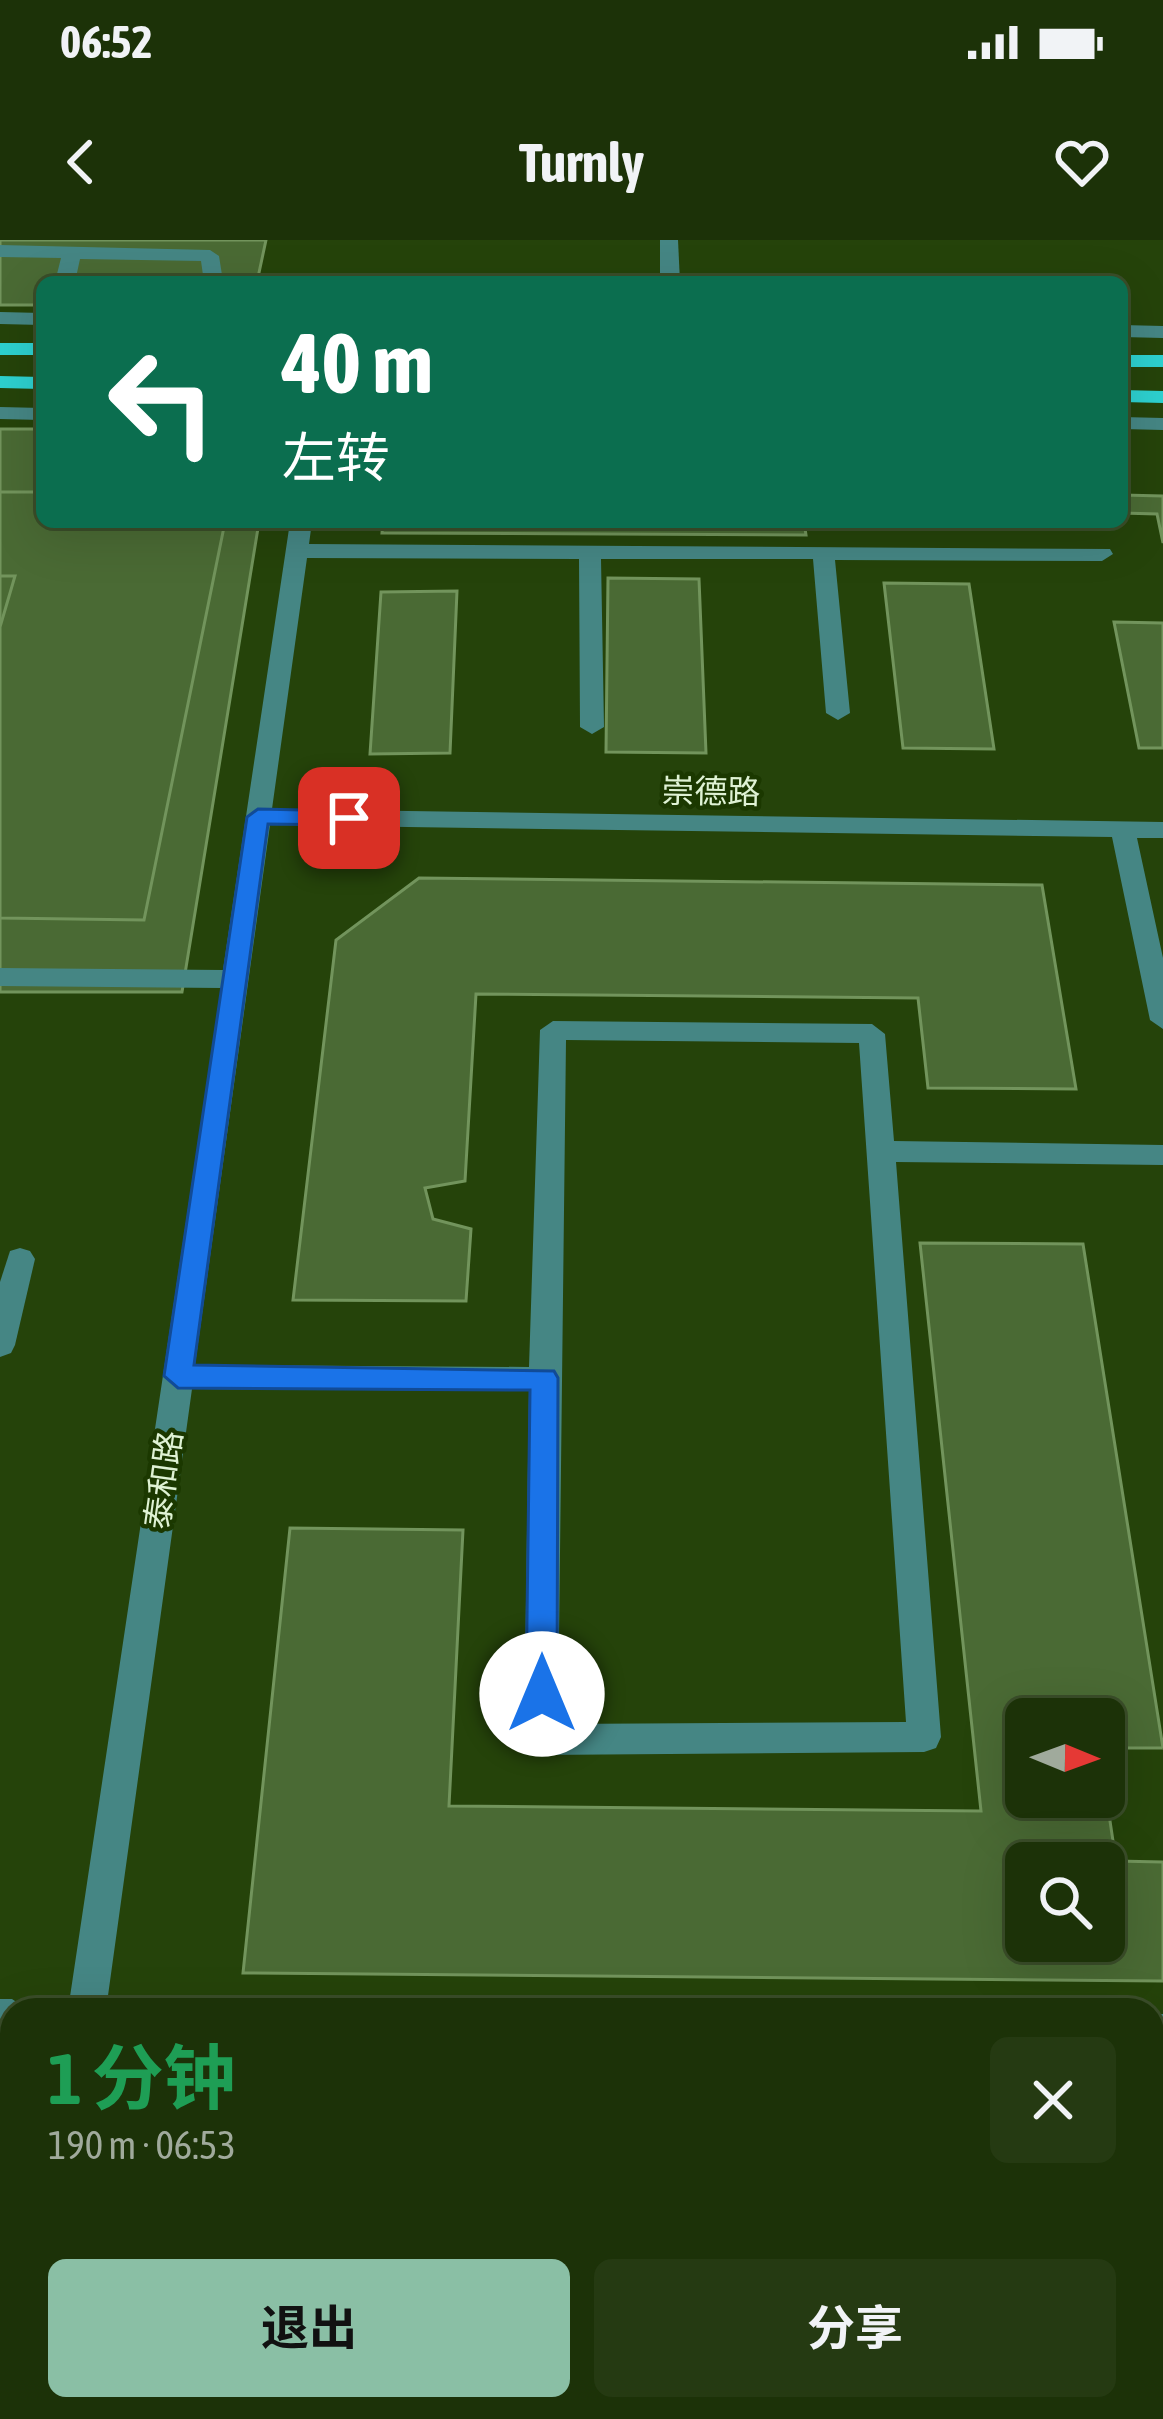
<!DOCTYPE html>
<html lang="zh">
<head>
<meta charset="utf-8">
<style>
	body { margin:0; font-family:"Asap Condensed","Noto Sans SC",sans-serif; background:#253a12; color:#f1f3f6; height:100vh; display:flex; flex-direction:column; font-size:45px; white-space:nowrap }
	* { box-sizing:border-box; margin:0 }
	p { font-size:39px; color:#a0aa9c }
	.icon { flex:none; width:66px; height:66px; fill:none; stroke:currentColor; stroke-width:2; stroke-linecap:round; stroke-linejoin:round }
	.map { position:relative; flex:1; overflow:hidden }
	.details { position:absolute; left:0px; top:1758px; width:1164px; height:423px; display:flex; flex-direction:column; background:#1c3208; border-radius:36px 36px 0 0; box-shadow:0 12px 48px #0002,0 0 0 3px #3a4d29 }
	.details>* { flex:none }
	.hud { position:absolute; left:36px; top:36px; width:1092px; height:252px; border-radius:18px; box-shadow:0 12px 48px #0002,0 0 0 3px #3a4d29; background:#0b6e4f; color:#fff; overflow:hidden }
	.needle { width:78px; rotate:91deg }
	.fabs { position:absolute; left:1005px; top:1458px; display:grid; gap:24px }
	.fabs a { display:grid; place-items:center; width:120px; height:120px; border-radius:18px; background:#1c3208; box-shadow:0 12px 48px #0002,0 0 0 3px #3a4d29; font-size:60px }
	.pin { position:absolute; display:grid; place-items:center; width:102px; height:102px; color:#fff; margin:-51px; border-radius:24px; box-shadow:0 6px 18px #0006 }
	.me { position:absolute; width:132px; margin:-66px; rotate:0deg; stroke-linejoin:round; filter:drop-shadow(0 0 9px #0008) }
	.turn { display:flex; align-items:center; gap:42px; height:252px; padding:0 48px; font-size:54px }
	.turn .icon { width:156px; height:156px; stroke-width:2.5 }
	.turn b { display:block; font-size:84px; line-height:102px }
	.round { display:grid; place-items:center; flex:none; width:126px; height:126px; border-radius:18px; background:#253a12 }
	.head { display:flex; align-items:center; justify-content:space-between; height:204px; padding:0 48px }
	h1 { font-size:72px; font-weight:700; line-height:90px; color:#1e9e55 }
	.button { display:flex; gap:24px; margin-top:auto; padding:24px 48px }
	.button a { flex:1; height:138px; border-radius:18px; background:#8abfa5; color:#111; font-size:48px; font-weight:700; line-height:138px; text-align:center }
	.button a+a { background:#253a12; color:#f1f3f6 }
	.status { display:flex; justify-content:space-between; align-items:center; height:84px; padding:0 60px; background:#1c3208; direction:ltr }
	.status svg { height:33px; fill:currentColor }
	header { display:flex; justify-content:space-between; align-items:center; height:156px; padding:0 48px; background:#1c3208; font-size:54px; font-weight:700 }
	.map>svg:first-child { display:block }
	.building { fill:#4a6a34; stroke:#72945c; stroke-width:3; fill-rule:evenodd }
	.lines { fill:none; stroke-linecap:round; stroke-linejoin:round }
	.minor { fill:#458684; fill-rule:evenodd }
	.major { fill:#2dd0cf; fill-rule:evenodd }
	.route { fill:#1a73e8; stroke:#114b97; stroke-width:3 }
	.labels { text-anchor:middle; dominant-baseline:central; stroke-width:9; stroke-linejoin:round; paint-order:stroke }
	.street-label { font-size:33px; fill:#dff2d4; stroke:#1b3800 }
</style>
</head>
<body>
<div class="status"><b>06:52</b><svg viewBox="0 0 49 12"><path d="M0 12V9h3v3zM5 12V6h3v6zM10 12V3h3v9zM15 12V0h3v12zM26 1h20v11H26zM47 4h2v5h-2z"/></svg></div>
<header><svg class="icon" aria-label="back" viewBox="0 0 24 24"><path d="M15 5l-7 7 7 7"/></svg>Turnly<svg class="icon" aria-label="heart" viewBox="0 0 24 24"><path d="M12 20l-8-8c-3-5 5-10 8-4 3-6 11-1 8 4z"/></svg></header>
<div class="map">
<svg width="1163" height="2179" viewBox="0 0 1163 2179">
	<rect width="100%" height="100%" fill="#25430a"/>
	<g class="building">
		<path d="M 0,0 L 266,0 L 257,42 L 42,42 L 42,65 L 0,65 Z"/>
		<path d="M 0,189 L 42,189 L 42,282 L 259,282 L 182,752 L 0,752 Z"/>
		<path d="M 0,252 L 42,252 L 42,282 L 225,282 L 144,680 L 0,678 L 0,387 L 15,336 L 0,336 Z"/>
		<path d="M 1122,255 L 1163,256 L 1163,303 L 1157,274 L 1122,273 Z"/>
		<path d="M 383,282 L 804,282 L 806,295 L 382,293 Z"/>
		<path d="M 608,338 L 699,339 L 706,513 L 606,512 Z"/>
		<path d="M 884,343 L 969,344 L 994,509 L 903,508 Z"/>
		<path d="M 457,351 L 450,513 L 370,514 L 381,352 Z"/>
		<path d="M 1114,382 L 1163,383 L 1163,508 L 1139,508 Z"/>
		<path d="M 419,638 L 1042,645 L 1076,849 L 928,848 L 918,758 L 476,754 L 465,941 L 425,948 L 433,979 L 471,989 L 466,1061 L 293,1060 L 336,700 Z"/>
		<path d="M 920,1003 L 1083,1004 L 1163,1508 L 1104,1508 L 1104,1479 L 1026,1479 L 1026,1557 L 1104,1557 L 1104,1541 L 1116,1621 L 1163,1622 L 1163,1741 L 243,1733 L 290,1288 L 463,1290 L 449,1566 L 981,1571 ZM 1026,1623 L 1104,1623 L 1104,1701 L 1026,1701 Z"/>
		<path d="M 1152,2068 L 1163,2068 L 1163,2105 L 1152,2104 Z"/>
		<path d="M 1152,2148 L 1163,2148 L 1163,2179 L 1005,2179 L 1004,2169 L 1152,2169 Z"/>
		<path d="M 129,2169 L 402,2169 L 401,2179 L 127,2179 Z"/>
	</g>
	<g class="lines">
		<g class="minor">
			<path d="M 660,0 L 678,0 L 680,42 L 660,42 Z"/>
			<path d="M 0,5 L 210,10 L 219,16 L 222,35 L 303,36 L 313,42 L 204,42 L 201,21 L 80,19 L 75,42 L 55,42 L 61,18 L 0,17 Z"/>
			<path d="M 0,72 L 42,73 L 42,85 L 0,84 Z"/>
			<path d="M 1122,85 L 1163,86 L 1163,98 L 1122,97 Z"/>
			<path d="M 0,167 L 42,168 L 42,180 L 0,179 Z"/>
			<path d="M 1122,177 L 1163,178 L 1163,190 L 1122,189 Z"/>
			<path d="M 290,282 L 312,282 L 309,304 L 1110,309 L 1113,314 L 1102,321 L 835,320 L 850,473 L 838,480 L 826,473 L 813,319 L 601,319 L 604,487 L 592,494 L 580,487 L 579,319 L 307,318 L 272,569 L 1163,582 L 1163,598 L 1137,598 L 1163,718 L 1163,789 L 1150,780 L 1112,597 L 270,585 L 195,1125 L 529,1127 L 540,790 L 553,781 L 872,784 L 885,794 L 894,901 L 1163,905 L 1163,925 L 896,922 L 941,1497 L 936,1508 L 924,1512 L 541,1515 L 529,1511 L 524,1500 L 529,1151 L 192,1149 L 106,1770 L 68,1770 L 221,748 L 0,746 L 0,728 L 223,730 ZM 566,800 L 859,803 L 906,1482 L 558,1484 Z"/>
			<path d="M 20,1008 L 30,1011 L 35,1019 L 15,1105 L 11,1113 L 0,1117 L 0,1042 L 10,1011 Z"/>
			<path d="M 0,1759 L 12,1759 L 28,1770 L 12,1770 L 12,1795 L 0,1795 Z"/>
			<rect x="1152" y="1774" width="11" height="36"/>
			<path d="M 12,2153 L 12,2169 L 45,2169 L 44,2179 L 2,2179 Z"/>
		</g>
		<g class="major">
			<rect x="0" y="103" width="42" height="12"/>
			<rect x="1122" y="115" width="41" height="12"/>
			<path d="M 0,136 L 42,137 L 42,149 L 0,148 Z"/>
			<path d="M 1122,150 L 1163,151 L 1163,163 L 1122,162 Z"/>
		</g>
	</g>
	<path class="route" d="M 258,569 L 349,571 L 360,578 L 349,585 L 268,584 L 194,1125 L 554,1131 L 558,1138 L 557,1454 L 552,1464 L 542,1468 L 531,1464 L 526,1454 L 530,1150 L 178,1148 L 164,1136 L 247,577 Z"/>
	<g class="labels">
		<g class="street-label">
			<text transform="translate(711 551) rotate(1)">崇德路</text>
			<text transform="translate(163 1240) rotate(-82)">泰和路</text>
		</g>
	</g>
</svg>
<div class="fabs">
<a><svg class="needle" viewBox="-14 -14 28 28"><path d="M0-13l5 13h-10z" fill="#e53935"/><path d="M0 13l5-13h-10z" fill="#a0aa9c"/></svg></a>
<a><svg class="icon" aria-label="search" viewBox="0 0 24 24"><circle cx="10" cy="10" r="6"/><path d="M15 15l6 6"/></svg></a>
</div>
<div class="pin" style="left:349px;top:578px;background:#d93025"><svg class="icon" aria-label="arrive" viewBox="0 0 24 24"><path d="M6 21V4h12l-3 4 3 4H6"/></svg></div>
<svg class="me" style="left:542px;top:1454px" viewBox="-20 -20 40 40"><circle r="19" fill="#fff"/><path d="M0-13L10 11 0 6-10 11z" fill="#1a73e8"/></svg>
<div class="hud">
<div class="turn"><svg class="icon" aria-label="left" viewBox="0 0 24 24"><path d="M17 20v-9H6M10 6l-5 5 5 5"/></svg><div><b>40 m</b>左转</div></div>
</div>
<section class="details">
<div class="head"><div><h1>1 分钟</h1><p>190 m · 06:53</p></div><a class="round"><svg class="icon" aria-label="close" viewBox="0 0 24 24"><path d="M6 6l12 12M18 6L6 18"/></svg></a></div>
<div class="button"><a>退出</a><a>分享</a></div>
</section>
</div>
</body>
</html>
